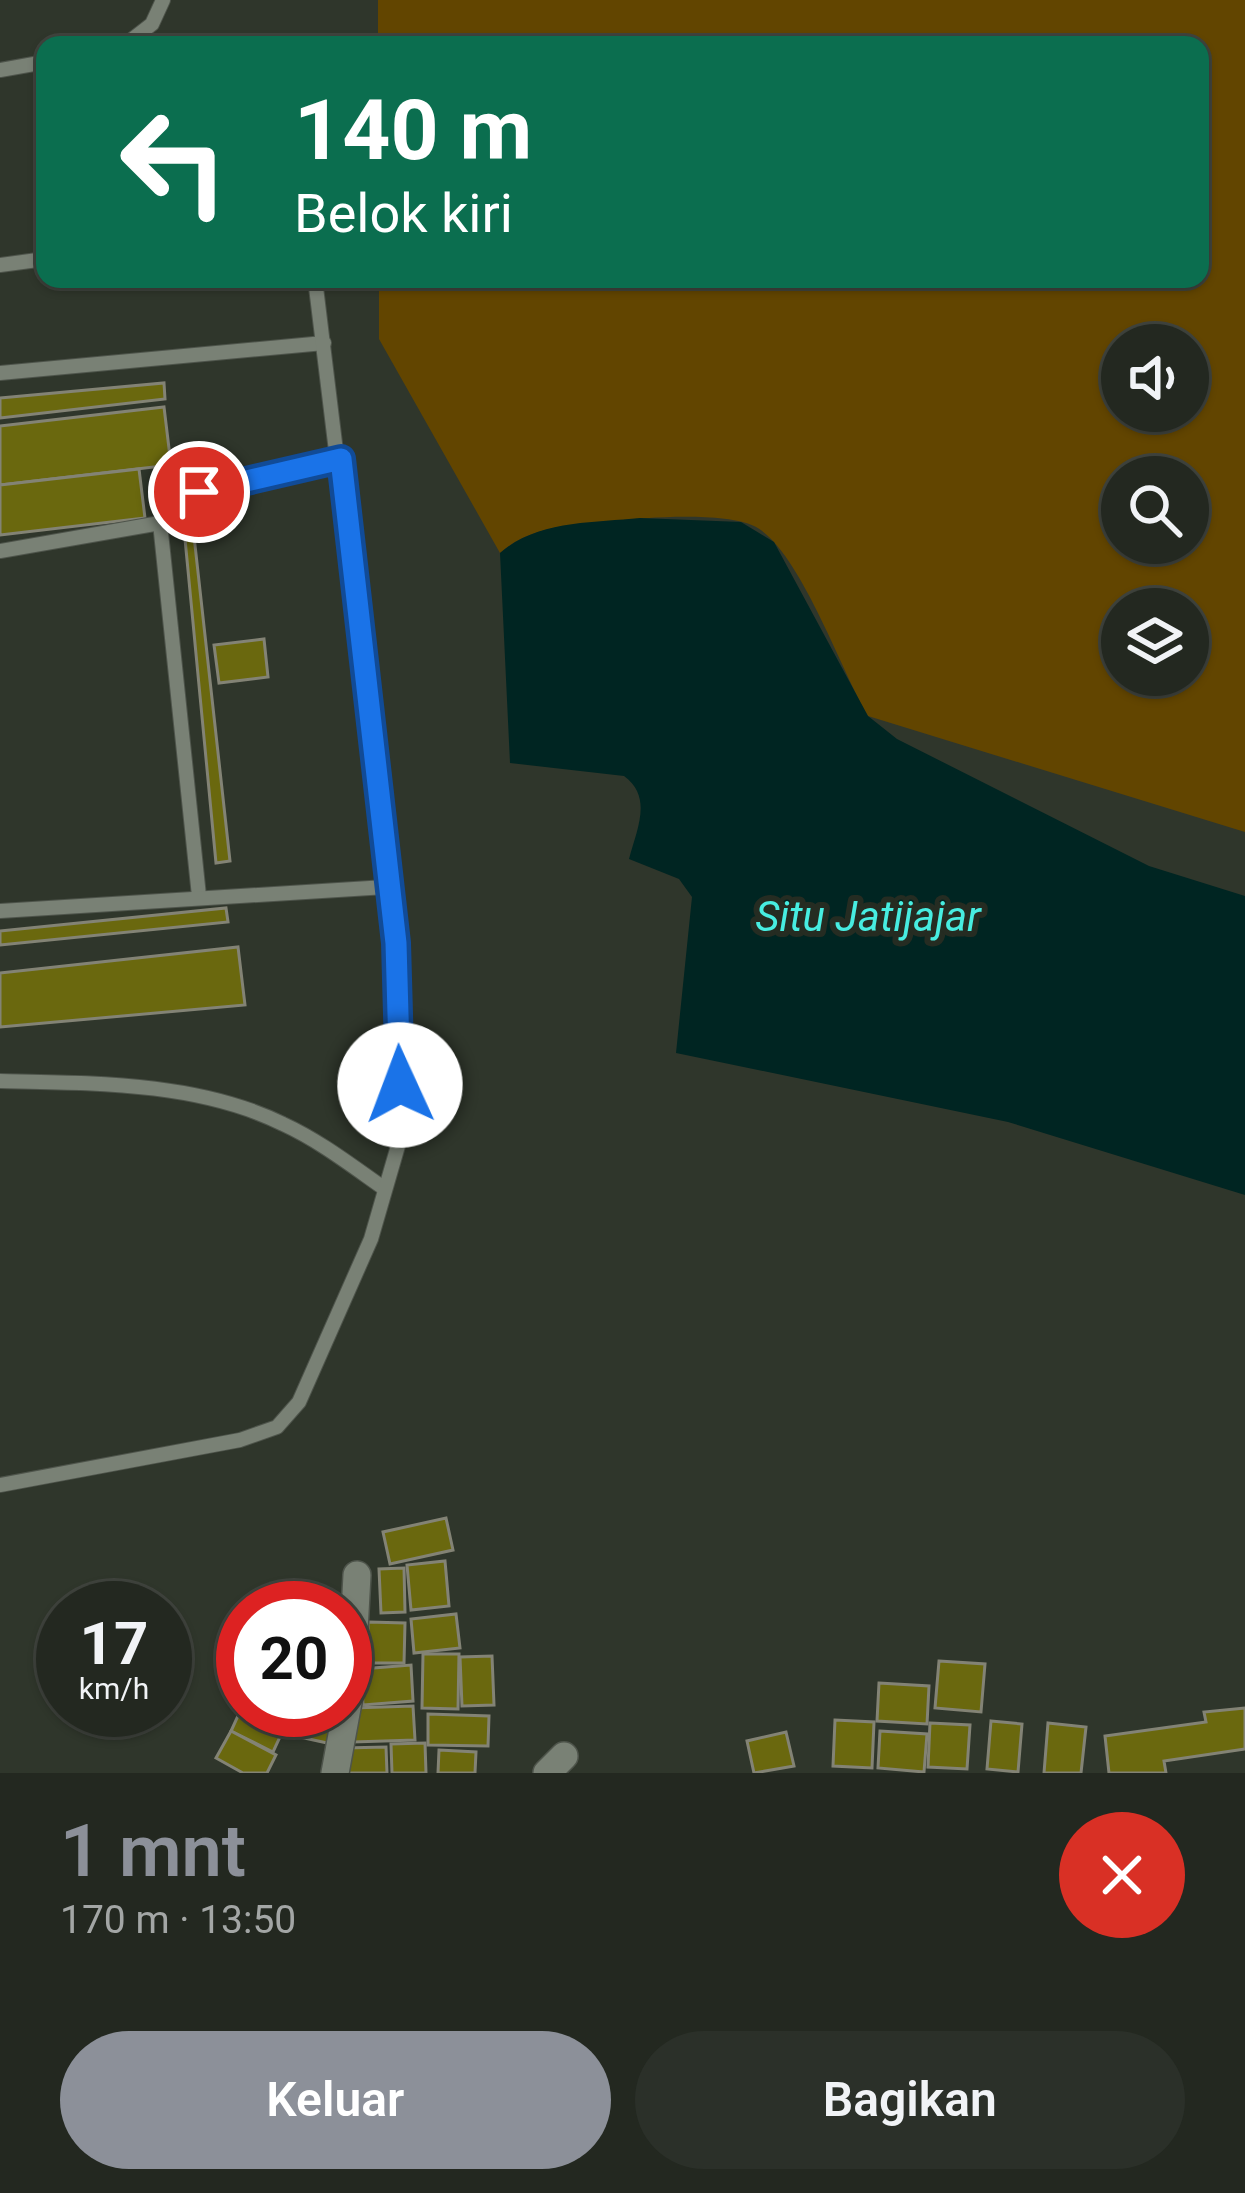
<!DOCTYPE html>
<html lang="id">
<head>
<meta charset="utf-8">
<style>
	body { margin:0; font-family:Roboto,sans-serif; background:#2b3029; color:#f1f3f6; height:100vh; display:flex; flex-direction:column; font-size:45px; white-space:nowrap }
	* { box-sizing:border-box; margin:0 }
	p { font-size:39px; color:#a3a6a5 }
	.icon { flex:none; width:66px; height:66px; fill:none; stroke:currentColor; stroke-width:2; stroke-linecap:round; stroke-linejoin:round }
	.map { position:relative; height:1773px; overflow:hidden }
	.details { display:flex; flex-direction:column; background:#232820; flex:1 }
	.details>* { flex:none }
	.banner { position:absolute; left:36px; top:36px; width:1173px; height:252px; border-radius:24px; box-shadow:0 3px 9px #0004,0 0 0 3px #40443e; background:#0b6e4f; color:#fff; overflow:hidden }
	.controls { position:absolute; left:1101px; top:324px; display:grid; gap:24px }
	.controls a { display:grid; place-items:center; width:108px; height:108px; border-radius:50%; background:#232820; box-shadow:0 3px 9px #0004,0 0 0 3px #40443e; font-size:60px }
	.speed { position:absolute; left:36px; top:1581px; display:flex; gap:24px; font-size:60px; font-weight:700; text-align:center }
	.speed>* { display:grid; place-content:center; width:156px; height:156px; border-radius:50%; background:#232820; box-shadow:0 3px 9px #0004,0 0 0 3px #40443e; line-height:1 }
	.speed small { font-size:30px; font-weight:400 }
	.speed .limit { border:18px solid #d22; background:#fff; color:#111 }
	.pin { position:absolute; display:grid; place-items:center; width:102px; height:102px; color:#fff; margin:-51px; border:6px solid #fff; border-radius:50%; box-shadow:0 3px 12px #0007 }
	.me { position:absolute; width:132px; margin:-66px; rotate:358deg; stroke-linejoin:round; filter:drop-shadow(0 0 9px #0008) }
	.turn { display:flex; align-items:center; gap:42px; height:252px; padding:0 60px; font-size:54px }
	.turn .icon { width:156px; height:156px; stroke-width:2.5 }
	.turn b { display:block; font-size:84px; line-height:102px }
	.round { display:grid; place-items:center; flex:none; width:126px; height:126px; border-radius:63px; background:#2b3029 }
	.overview { display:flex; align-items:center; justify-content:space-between; height:204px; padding:0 60px }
	h1 { font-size:72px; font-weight:600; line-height:90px; color:#8c9099 }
	.cta { display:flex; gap:24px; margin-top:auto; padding:24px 60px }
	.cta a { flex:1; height:138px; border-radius:72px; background:#8c9099; color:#fff; font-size:48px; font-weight:600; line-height:138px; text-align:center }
	.cta a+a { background:#2b3029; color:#f1f3f6 }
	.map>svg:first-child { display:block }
	.green { fill:#624500; fill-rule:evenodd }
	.water { fill:#002522 }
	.building { fill:#6a680e; stroke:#838375; stroke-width:3 }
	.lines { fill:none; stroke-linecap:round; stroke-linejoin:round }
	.service-casing { stroke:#4e544b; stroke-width:16 }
	.minor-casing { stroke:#4e544b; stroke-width:30 }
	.service { stroke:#798175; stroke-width:14 }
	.minor { stroke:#798175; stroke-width:27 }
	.route-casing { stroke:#114b97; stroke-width:30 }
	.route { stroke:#1a73e8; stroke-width:21 }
	.labels { text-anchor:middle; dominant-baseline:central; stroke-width:12; stroke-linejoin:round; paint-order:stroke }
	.water-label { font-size:42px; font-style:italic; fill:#47ede1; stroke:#252c22 }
</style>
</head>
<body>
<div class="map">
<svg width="1245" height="1773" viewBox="0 0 1245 1773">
	<rect width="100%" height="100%" fill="#2f362b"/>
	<path class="green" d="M 378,0 L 1245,0 L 1245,832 L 868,716 C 841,671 799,548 754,526 C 724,512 648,517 614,521 C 574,525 532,525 500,553 L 379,339 L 379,279 L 1200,279 L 1200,45 L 378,45 ZM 1122,345 L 1188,345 L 1188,411 L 1122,411 ZM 1122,477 L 1188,477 L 1188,543 L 1122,543 ZM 1122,609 L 1188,609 L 1188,675 L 1122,675 Z"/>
	<path class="water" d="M 640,518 L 741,522 L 774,542 L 868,716 L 897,739 L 1149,866 L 1245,896 L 1245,1195 L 1008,1122 L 676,1053 L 692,897 L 679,879 L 629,859 C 637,829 653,797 624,776 L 510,763 L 500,553 C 538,520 593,523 640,518 Z"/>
	<g class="building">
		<path d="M 164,383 L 165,399 L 0,418 L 0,398 Z"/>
		<path d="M 164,407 L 171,465 L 0,485 L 0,426 Z"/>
		<path d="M 139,469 L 145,518 L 0,535 L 0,485 Z"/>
		<path d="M 183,518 L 192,518 L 230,861 L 216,863 Z"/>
		<path d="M 264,639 L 268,677 L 219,683 L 214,645 Z"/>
		<path d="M 226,908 L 228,922 L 0,945 L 0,931 Z"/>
		<path d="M 238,947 L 245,1005 L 0,1027 L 0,973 Z"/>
		<path d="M 446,1518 L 453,1550 L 390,1564 L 383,1532 Z"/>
		<path d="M 445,1561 L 449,1606 L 411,1610 L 407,1565 Z"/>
		<path d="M 404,1568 L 405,1612 L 381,1613 L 379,1569 Z"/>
		<path d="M 456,1614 L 460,1648 L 414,1653 L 411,1619 Z"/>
		<path d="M 368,1622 L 405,1623 L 404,1663 L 368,1663 Z"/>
		<path d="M 423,1654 L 459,1654 L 458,1709 L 422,1708 Z"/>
		<path d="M 492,1656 L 494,1705 L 462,1706 L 460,1657 Z"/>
		<path d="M 939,1661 L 985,1664 L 981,1712 L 935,1708 Z"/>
		<path d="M 411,1665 L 413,1701 L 363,1705 L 361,1669 Z"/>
		<path d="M 879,1683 L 929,1686 L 927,1724 L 877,1721 Z"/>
		<path d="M 243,1705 L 243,1710 L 258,1710 L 286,1724 L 273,1752 L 231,1731 Z"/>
		<path d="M 413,1706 L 415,1740 L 353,1742 L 352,1708 Z"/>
		<path d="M 1245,1708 L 1245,1749 L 1164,1761 L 1166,1773 L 1109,1773 L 1105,1736 L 1206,1722 L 1204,1712 Z"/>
		<path d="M 258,1710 L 293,1710 L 286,1724 Z"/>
		<path d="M 306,1710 L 343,1710 L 336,1745 L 300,1737 Z"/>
		<path d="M 428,1714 L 489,1716 L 488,1746 L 428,1745 Z"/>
		<path d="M 835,1720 L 874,1722 L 872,1768 L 833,1766 Z"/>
		<path d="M 991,1721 L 1022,1724 L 1018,1772 L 987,1769 Z"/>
		<path d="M 930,1723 L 970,1725 L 967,1769 L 928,1767 Z"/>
		<path d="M 1048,1723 L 1086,1727 L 1081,1773 L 1044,1773 Z"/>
		<path d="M 231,1731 L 276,1755 L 267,1773 L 243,1773 L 216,1758 Z"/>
		<path d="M 880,1731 L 927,1734 L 924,1772 L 878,1768 Z"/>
		<path d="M 786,1732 L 794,1766 L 754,1773 L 747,1741 Z"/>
		<path d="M 425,1743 L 426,1773 L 392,1773 L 391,1744 Z"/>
		<path d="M 386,1747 L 387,1773 L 345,1773 L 344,1748 Z"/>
		<path d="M 439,1750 L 476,1752 L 475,1773 L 438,1773 Z"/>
	</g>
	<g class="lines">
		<g class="service-casing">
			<g id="service">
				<path d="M 125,45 L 152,24 L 163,0"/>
				<path d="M 0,70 L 45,62"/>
				<path d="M 0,265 L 45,259"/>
				<path d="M 0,373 L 324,343"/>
				<path d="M 160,523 L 199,896"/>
				<path d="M 0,551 L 160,523 L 199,492 L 341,459"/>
				<path d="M 0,911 L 386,887"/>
				<path d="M 0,1081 C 93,1083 198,1082 283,1124 C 320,1141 352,1166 385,1189"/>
				<path d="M 0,1485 L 240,1440 L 277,1427 L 299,1402 L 371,1239 L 402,1132 L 396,943 L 315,279"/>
			</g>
		</g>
		<g class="minor-casing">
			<g id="minor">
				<path d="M 335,1773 L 351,1686 L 357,1575"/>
				<path d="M 547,1773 L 564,1756"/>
			</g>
		</g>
		<use href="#service" class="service"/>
		<use href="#minor" class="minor"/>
	</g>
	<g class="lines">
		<g class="route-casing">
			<path id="route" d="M 199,492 L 341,459 L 396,943 L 400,1085"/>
		</g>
		<use href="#route" class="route"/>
	</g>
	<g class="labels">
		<g class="water-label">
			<text x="868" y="916">Situ Jatijajar</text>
		</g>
	</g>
</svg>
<div class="controls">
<a><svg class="icon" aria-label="sound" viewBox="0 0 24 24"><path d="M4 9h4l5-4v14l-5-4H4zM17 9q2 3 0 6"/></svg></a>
<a><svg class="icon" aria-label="search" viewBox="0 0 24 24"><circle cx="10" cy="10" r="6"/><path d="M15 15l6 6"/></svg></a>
<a><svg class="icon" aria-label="layers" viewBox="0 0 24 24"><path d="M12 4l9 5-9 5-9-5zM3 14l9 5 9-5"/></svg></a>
</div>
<div class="speed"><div>17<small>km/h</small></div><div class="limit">20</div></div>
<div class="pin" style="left:199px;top:492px;background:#d93025"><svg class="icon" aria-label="arrive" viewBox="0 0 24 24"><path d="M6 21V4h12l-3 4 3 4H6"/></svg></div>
<svg class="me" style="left:400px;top:1085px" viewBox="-20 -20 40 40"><circle r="19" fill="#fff"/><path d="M0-13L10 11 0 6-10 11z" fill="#1a73e8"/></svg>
<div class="banner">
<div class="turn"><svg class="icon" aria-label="left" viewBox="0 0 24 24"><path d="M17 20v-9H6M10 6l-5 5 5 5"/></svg><div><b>140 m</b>Belok kiri</div></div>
</div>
</div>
<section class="details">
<div class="overview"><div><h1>1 mnt</h1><p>170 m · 13:50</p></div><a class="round" style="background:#d93025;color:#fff"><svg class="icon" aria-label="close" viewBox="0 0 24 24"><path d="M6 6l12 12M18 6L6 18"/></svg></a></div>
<div class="cta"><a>Keluar</a><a>Bagikan</a></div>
</section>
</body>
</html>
